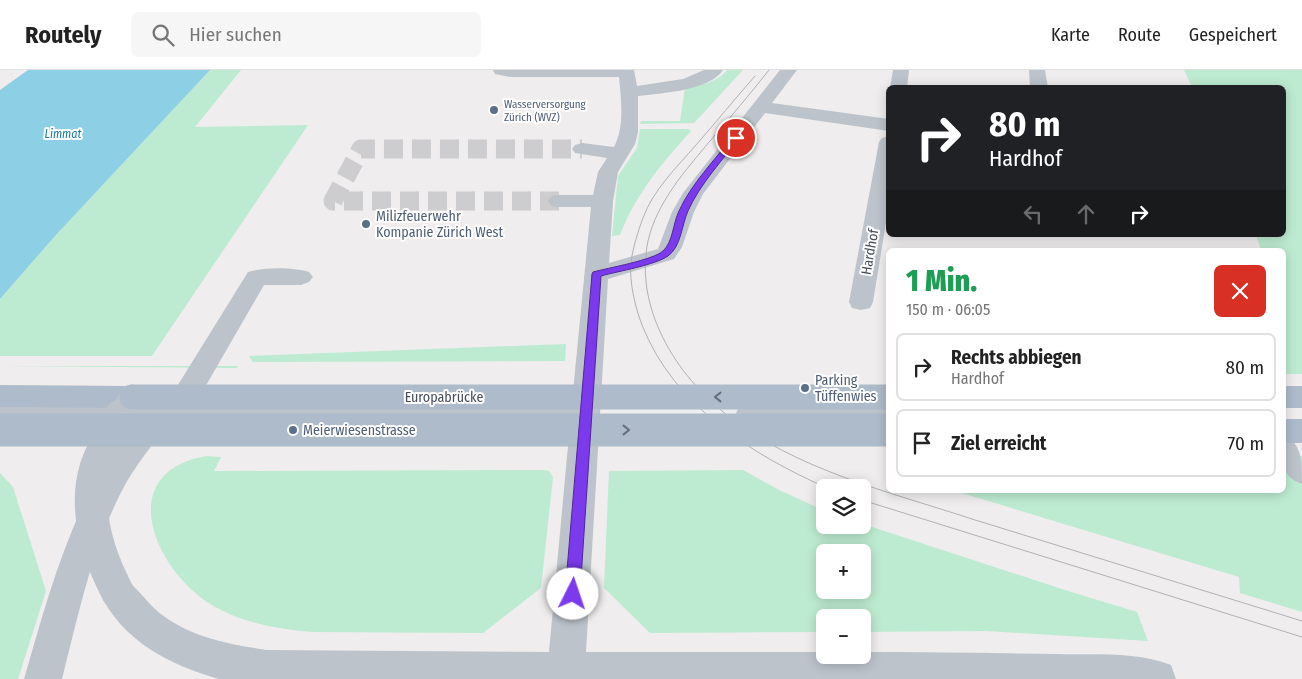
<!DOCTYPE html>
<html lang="de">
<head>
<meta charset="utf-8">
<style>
	body { margin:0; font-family:"Fira Sans Condensed",sans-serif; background:#f6f6f6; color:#222; height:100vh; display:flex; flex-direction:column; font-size:19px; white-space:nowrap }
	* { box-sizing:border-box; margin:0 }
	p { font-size:16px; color:#767676 }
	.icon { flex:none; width:28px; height:28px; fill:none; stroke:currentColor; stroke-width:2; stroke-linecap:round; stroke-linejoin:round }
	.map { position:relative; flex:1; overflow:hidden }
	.drawer { position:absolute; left:886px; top:178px; width:400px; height:245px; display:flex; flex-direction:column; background:#fff; border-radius:8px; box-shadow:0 2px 12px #0003 }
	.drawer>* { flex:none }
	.hud { position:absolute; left:886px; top:15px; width:400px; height:152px; border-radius:8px; box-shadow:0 2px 12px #0003; background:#202124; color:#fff; overflow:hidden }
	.buttons { position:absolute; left:816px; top:409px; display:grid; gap:10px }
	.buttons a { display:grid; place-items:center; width:55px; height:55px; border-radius:8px; background:#fff; box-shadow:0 2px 12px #0003; font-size:25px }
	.pin { position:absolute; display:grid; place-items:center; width:42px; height:42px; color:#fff; margin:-21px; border:2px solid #fff; border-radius:50%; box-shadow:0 1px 5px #0007 }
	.me { position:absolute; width:55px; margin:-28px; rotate:4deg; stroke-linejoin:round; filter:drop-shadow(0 0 4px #0008) }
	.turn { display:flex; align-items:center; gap:18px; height:105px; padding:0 20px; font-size:22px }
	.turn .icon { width:65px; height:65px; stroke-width:2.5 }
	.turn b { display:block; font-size:35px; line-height:42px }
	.lanes { display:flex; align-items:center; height:48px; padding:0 20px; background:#0003; justify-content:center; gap:25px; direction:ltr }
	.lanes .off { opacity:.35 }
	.round { display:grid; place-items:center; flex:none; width:52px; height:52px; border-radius:8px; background:#f6f6f6 }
	.head { display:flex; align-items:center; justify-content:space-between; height:85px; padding:0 20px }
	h1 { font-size:30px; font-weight:800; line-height:38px; color:#1e9e55 }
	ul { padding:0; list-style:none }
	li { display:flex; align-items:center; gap:15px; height:68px; margin:0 10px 8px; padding:0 10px; border:2px solid #e0e0e0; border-radius:8px }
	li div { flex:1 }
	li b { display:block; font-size:19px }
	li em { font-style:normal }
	header { display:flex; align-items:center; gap:30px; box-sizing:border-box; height:70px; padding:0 25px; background:#fff; border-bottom:1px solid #e0e0e0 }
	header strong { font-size:24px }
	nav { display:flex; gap:28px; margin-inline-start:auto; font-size:18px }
	.search { width:350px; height:45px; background:#f6f6f6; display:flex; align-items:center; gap:12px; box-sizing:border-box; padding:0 18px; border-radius:8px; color:#767676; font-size:19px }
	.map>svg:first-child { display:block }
	.green { fill:#bdebd1; fill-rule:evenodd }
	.water { fill:#8dcfe5 }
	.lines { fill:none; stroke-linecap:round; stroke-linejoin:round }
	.minor-tunnel { stroke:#cdcdcf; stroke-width:19; stroke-dasharray:19 9; stroke-linecap:butt }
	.minor { fill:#bcc3cb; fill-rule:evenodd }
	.major { fill:#aebbca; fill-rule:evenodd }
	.tram { stroke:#afb2b7; stroke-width:1 }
	.minor-bridge-far1 { stroke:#bcc3cb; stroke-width:25 }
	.minor-bridge { stroke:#bcc3cb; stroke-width:33 }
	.major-bridge-far1 { stroke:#aebbca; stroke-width:25 }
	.major-bridge { stroke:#aebbca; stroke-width:33 }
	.oneway { stroke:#656f7b }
	.route { fill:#7c3aed; stroke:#51269a }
	.service-dot { fill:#5c6f8a; stroke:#fff; stroke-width:2 }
	.labels { text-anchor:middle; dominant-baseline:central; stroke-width:4; stroke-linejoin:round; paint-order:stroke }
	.far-service-label { font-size:11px; fill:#4e5e75; stroke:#fff; text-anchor:start }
	.far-water-label { font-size:12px; font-style:italic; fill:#167b9d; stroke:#fff }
	.service-label { font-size:14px; fill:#4e5e75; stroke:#fff; text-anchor:start }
	.street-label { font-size:14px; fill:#464f59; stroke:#fff }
</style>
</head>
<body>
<header>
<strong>Routely</strong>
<div class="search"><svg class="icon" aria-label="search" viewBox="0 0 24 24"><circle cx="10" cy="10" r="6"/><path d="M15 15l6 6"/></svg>Hier suchen</div>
<nav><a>Karte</a><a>Route</a><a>Gespeichert</a></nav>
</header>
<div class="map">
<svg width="1302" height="609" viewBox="0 0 1302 609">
	<rect width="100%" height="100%" fill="#efeded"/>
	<g class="green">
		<path d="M 210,0 L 241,0 L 195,57 L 308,55 L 152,286 L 0,286 L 0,229 L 55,166 Z"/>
		<path d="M 727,0 L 743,0 L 694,53 L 640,54 L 641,51 L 680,51 L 685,18 C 700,15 717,13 727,0 Z"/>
		<path d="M 1184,0 L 1302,0 L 1302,304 L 1284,304 L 1284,180 L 1261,180 L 1256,165 L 1284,165 L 1284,18 L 1192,17 Z"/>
		<path d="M 640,59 L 688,59 L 691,61 C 661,94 636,124 620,165 L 612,166 L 618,106 L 637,78 Z"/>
		<path d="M 566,274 L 565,291 L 253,292 L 249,286 Z"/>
		<path d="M 0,296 L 238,296 L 237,298 Z"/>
		<path d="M 206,386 L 221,387 L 214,401 L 544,400 L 549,401 L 553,407 L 541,518 L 483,563 L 311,562 C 277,559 242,553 212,535 C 155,501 112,403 206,386 Z"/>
		<path d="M 1284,386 L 1302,386 L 1302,542 L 1240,523 L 1239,507 L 952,420 L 1284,420 Z"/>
		<path d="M 743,400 L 779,420 L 825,441 L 825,455 L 863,454 L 1065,520 L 1137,542 L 1148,571 L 986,561 L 863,562 L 862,548 L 825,548 L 825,562 L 650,563 L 604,518 L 609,401 ZM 825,482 L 862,482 L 862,520 L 825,520 Z"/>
		<path d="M 0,403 L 13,417 L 46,521 L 18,609 L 0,609 Z"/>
	</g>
	<path class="water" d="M 28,0 L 210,0 L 55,166 L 0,229 L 0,20 Z"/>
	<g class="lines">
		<path class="minor-tunnel" d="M 559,131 L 333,131 L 361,79 L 582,79"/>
		<g class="minor">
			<path d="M 493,0 L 634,0 L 637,16 L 683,9 L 704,0 L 723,0 C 709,21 662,23 638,26 L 638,62 L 635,74 L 618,102 L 613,131 L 609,193 L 658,179 L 672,142 L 683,123 L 780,0 L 797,0 L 772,33 L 889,49 L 889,61 L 765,43 L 703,124 L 694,142 L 682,177 L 674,189 L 608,209 L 586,582 L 825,582 L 825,585 L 862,585 L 862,582 C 927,582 992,583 1057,584 C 1094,585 1137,581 1171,595 L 1176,609 L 219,609 C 170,595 122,571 100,523 L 105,511 L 118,506 C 137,514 145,532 161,544 C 192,568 229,574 266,580 L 549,582 L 570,354 L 167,353 C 154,374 138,392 126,413 C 93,473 79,543 62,609 L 24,609 C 50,520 74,426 134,353 L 0,353 L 0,331 L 168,331 L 248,202 C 265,197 292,197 309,202 L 313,207 L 309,212 L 301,215 L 264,215 L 197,331 L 572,332 L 591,137 L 559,137 L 551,136 L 548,131 L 551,126 L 559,125 L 593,125 L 598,102 L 607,88 L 575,83 L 572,79 L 575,75 L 582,73 L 614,77 C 625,56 621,29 619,7 L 510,7 L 495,4 Z"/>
			<path d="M 893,0 L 909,0 L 907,18 L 890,18 Z"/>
			<path d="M 1029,0 L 1045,0 L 1048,18 L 1030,18 Z"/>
			<path d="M 889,66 L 889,134 L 873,232 L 870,238 L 861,240 L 852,238 L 849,232 L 879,72 L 882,68 Z"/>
			<path d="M 750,332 L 889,332 L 889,354 L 750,354 L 740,351 L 736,343 L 740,335 Z"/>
			<path d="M 1284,365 C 1302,373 1302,392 1302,414 C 1278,406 1283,386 1284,365 Z"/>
		</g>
		<g class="major">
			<path d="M 0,315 L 132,316 L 142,319 L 146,327 L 142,335 L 132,338 L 0,337 Z"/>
			<rect x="1284" y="316" width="18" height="22"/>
			<rect x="1284" y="349" width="18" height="24"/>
		</g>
		<g class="tram">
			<path d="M 769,0 C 750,24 730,48 710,71 C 685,101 657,132 648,171 C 634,238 676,305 727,345 C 796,400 890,422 972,449 C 1082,483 1192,517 1302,551"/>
			<path d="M 755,6 C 735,29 716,52 696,75 C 677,97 653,120 643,148 C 638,161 633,178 631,192 C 629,211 635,237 642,255 C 674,336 751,384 827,418"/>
			<path d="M 862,430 L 1302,567"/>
		</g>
		<path class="minor-bridge-far1" d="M 120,348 L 132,327"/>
		<path class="minor-bridge" d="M 118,523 C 98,485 83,441 96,398 C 102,380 112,363 121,346"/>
		<path class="major-bridge-far1" d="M 132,327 L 889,327"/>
		<path class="major-bridge" d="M 0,360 L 889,360"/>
	</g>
	<defs><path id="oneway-chevron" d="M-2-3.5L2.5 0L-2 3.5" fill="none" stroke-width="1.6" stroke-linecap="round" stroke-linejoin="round" transform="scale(1.25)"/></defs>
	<g class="oneway">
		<use href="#oneway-chevron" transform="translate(718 327) rotate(-180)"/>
		<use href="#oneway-chevron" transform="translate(626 360)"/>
	</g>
	<path class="route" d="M 733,66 L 739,68 C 722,91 700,114 688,141 C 682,154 681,177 668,186 C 655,195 619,201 601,206 L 580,524 L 578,529 L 573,531 L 568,529 L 565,524 L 592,204 L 593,202 C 608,198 653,190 663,181 C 673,172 673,153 679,141 C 691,114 715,90 733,66 Z"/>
	<g class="service-dot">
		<circle cx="494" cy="40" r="5"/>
		<circle cx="366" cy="154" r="5"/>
		<circle cx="805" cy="318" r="5"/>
		<circle cx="293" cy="360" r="5"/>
	</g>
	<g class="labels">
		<g class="far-service-label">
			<text x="504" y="34">Wasserversorgung<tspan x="504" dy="13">Zürich (WVZ)</tspan></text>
		</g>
		<g class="far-water-label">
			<text x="63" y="64">Limmat</text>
		</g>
		<g class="service-label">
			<text x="376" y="146">Milizfeuerwehr<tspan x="376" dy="16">Kompanie Zürich West</tspan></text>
			<text x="815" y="310">Parking<tspan x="815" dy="16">Tüffenwies</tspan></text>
			<text x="303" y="360">Meierwiesenstrasse</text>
		</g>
		<g class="street-label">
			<text transform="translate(870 182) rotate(-80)">Hardhof</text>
			<text x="444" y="327">Europabrücke</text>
		</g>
	</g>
</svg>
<div class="buttons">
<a><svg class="icon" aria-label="layers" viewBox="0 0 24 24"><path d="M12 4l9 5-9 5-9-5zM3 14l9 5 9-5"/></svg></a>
<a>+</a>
<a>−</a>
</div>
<div class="pin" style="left:736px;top:68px;background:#d93025"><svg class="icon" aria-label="arrive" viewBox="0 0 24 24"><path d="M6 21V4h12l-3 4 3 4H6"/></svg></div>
<svg class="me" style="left:573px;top:524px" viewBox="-20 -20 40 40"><circle r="19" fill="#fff"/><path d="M0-13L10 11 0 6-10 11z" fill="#7c3aed"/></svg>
<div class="hud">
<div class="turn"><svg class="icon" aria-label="right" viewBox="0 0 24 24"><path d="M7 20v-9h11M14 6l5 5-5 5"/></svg><div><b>80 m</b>Hardhof</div></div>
<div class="lanes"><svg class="icon off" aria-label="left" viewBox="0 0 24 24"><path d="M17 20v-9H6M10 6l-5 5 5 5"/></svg><svg class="icon off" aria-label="ahead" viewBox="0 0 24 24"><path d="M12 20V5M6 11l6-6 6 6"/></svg><svg class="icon" aria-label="right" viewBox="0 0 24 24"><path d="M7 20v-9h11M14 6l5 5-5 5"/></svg></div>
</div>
<section class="drawer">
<div class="head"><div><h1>1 Min.</h1><p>150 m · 06:05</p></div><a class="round" style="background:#d93025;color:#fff"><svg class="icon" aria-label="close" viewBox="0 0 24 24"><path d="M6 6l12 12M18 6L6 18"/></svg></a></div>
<ul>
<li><svg class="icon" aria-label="right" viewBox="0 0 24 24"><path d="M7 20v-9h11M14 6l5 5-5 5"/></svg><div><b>Rechts abbiegen</b><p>Hardhof</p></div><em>80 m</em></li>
<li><svg class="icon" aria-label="arrive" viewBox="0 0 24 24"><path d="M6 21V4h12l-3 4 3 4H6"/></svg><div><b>Ziel erreicht</b></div><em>70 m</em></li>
</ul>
</section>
</div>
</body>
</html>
